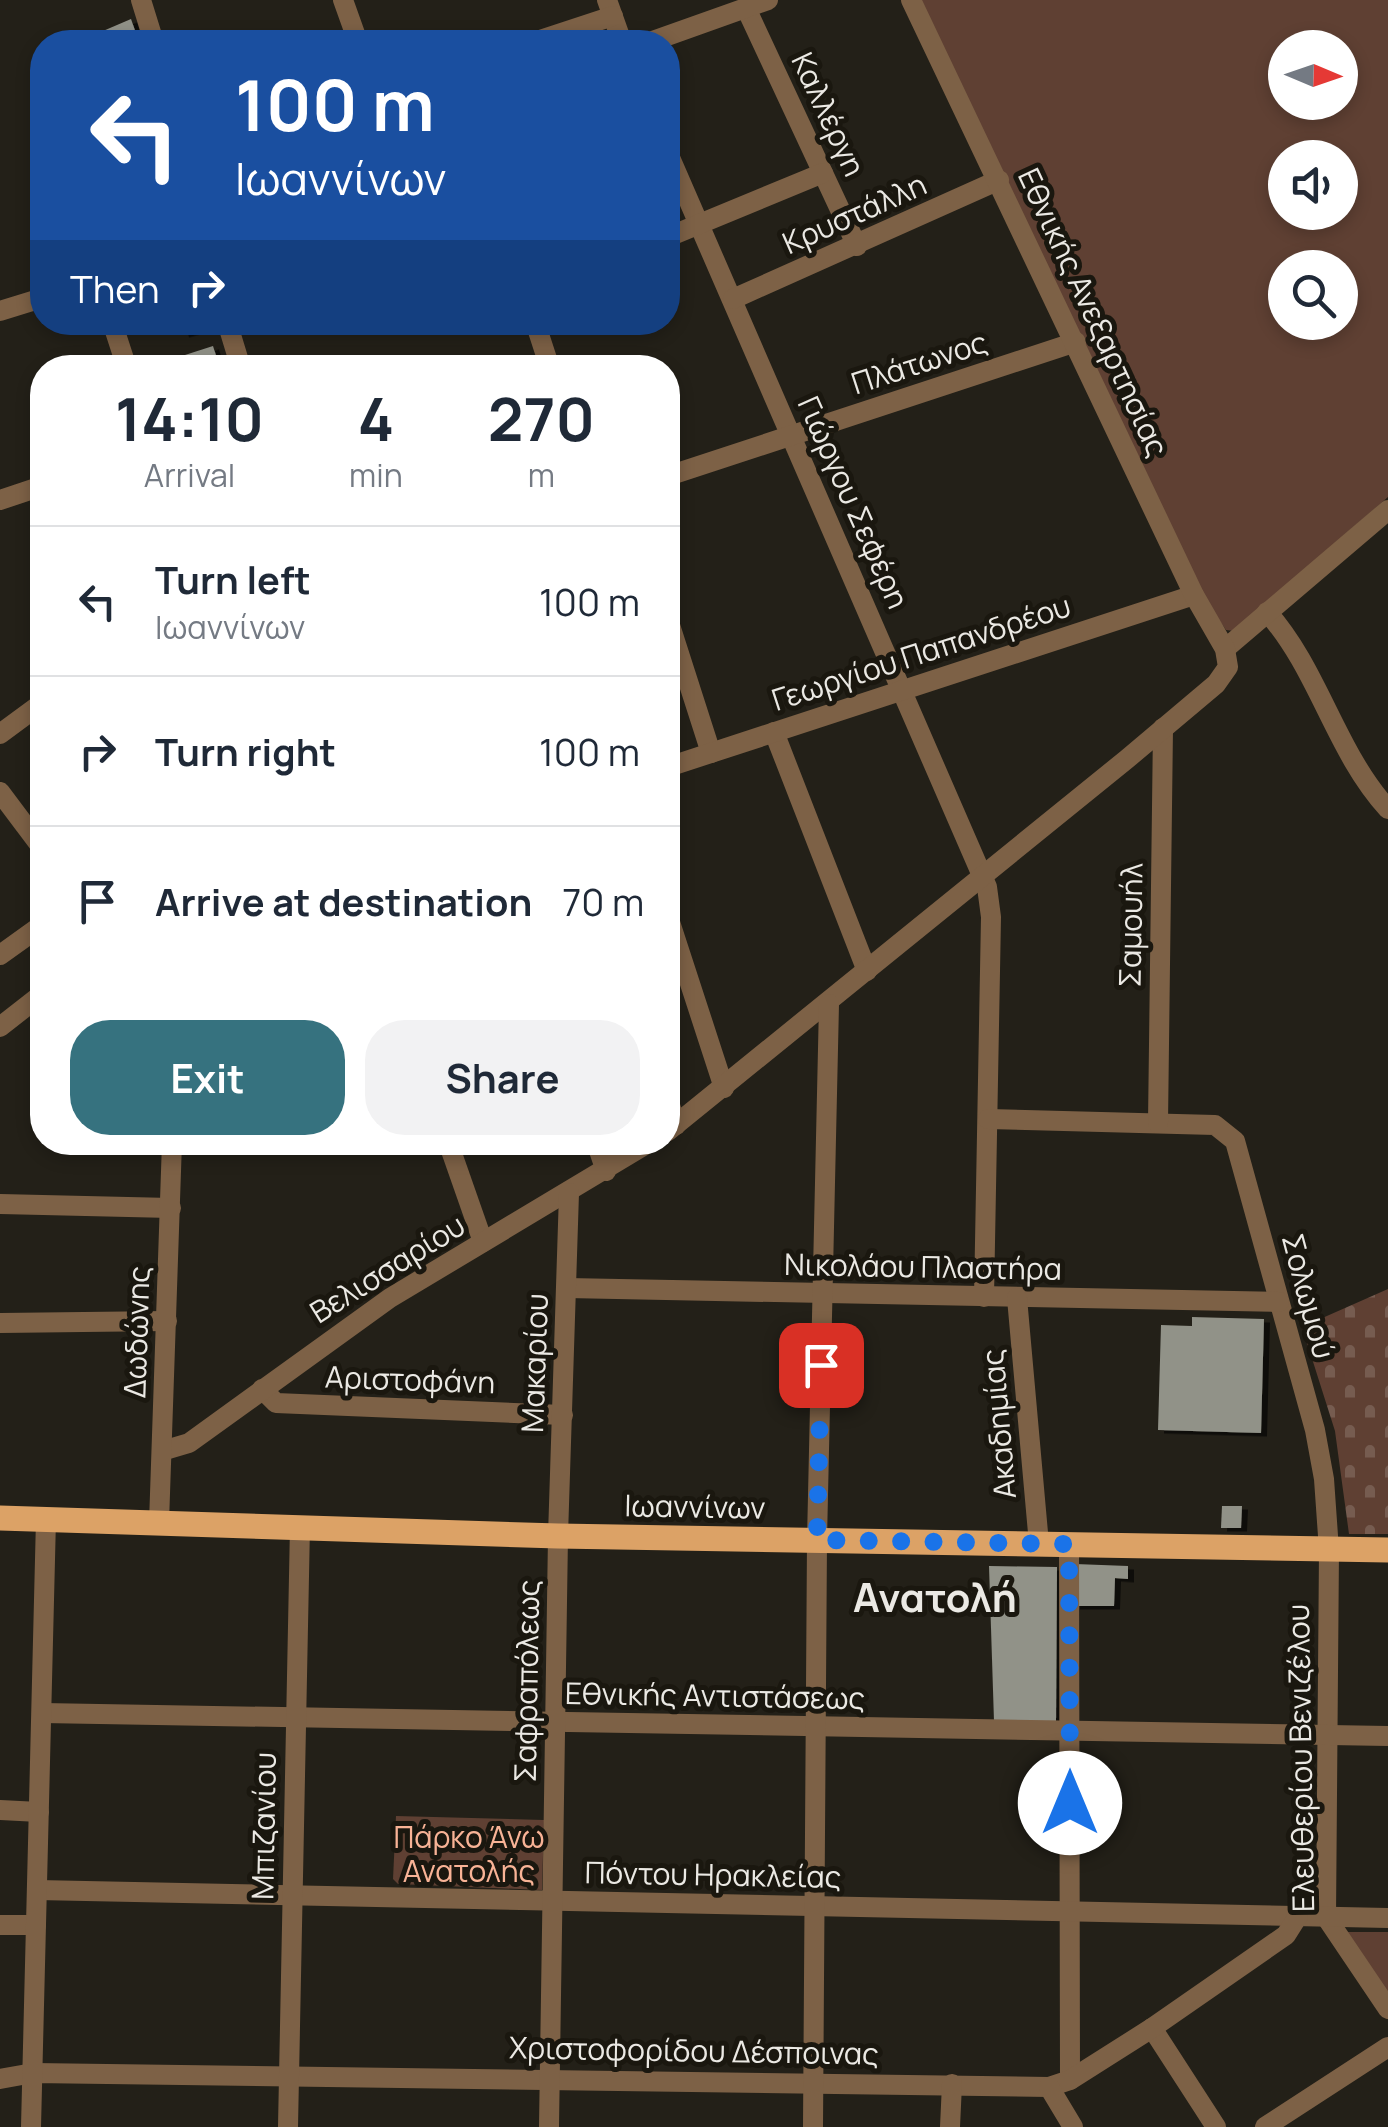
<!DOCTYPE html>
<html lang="en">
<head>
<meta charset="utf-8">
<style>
	body { margin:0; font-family:Manrope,sans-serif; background:#f2f2f3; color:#1f2937; height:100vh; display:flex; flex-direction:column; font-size:38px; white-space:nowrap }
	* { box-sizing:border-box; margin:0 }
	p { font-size:32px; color:#747a83 }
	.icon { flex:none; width:55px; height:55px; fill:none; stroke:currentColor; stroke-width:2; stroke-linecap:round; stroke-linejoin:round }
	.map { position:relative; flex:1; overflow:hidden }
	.sheet { position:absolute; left:30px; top:355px; width:650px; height:800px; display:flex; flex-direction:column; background:#fff; border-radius:40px; box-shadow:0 5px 15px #0003 }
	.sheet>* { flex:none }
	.guide { position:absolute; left:30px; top:30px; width:650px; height:305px; border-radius:40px; box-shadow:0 5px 15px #0003; background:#1a4fa0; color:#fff; overflow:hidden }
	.needle { width:65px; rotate:92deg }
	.controls { position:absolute; left:1268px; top:30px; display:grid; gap:20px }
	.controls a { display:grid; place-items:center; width:90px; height:90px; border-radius:50%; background:#fff; box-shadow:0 5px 15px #0003; font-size:50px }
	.pin { position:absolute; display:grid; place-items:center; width:85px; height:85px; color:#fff; margin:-42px; border-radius:20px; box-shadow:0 5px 15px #0006 }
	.me { position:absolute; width:110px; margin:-55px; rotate:0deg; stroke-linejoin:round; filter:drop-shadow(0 0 8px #0008) }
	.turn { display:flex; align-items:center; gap:35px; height:210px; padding:0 40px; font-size:45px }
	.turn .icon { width:130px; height:130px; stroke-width:2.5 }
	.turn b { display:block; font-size:70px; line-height:85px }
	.then { display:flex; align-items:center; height:95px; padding:0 40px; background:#0003; gap:20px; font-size:38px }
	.eta { display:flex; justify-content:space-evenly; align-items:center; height:170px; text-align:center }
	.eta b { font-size:60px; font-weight:700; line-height:70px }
	.action { display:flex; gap:20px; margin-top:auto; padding:20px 40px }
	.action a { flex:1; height:115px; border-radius:40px; background:#36727f; color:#fff; font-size:40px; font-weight:700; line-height:115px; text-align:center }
	.action a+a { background:#f2f2f3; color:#1f2937 }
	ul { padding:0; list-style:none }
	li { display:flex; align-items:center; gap:30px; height:150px; padding:0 40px; border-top:2px solid #e0e1e3 }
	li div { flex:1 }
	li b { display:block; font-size:38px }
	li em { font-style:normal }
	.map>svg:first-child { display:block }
	.green { fill:#5f4033; fill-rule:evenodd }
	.cemetery { fill:url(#cemetery-stones) }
	.building { fill:#919288; filter:url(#shadow) }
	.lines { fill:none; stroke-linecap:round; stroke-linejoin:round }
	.minor { stroke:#7d6146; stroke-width:20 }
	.major { stroke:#dca266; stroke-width:25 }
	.route { stroke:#1a73e8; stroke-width:18; stroke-dasharray:0 32.4 }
	.labels { text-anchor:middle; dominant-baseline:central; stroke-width:10; stroke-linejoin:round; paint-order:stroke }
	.street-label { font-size:30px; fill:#ebe9e4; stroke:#1a170f }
	.park-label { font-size:30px; fill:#f8b396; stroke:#1a170f }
	.district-label { font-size:40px; font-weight:bold; fill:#ebe9e4; stroke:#1a170f }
</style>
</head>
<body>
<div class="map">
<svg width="1388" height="2127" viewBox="0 0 1388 2127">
	<defs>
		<pattern id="cemetery-stones" width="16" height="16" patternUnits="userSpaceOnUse" patternTransform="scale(2.5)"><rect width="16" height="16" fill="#5f4033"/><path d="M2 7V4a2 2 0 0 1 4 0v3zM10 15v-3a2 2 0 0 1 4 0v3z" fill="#765c50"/></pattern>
		<filter id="shadow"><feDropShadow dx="6" dy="3.5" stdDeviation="0" flood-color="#0009"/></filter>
	</defs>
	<rect width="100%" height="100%" fill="#232018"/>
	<g class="green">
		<path d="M 920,0 L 1388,0 L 1388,497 L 1234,631 L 1226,630 L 1203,597 ZM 1285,48 L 1340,48 L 1340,102 L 1285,102 ZM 1285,158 L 1340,158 L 1340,212 L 1285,212 ZM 1285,268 L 1340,268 L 1340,322 L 1285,322 Z"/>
		<path d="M 396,1816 L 544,1820 L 542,1890 L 398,1884 L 393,1879 Z"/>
		<path d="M 1346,1932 L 1388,1932 L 1388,1998 Z"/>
	</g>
	<path class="cemetery" d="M 1388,1289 L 1388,1534 L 1349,1534 L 1335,1431 L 1302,1327 Z"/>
	<g class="building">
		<path d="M 131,19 L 139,42 L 99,42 L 96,34 Z"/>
		<path d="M 180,322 L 191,322 L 194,331 L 183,334 Z"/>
		<path d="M 213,346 L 220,368 L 189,368 L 185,355 Z"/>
		<path d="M 1192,1317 L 1264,1319 L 1261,1433 L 1158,1430 L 1161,1325 L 1192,1326 Z"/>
		<path d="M 1222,1506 L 1242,1506 L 1241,1528 L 1221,1528 Z"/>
		<path d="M 1075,1564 L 1128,1566 L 1128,1579 L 1115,1578 L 1114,1606 L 1074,1606 Z"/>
		<path d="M 989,1566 L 1057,1567 L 1056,1722 L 994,1721 Z"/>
	</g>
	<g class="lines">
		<g class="minor">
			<path d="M 141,0 L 154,42"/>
			<path d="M 343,0 L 358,42"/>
			<path d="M 607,0 L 622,42"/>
			<path d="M 746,8 L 857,246"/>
			<path d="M 534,42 L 613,16"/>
			<path d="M 650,42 L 768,0"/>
			<path d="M 668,153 L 987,887 L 991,917 L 984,1297"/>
			<path d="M 668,237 L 823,173"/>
			<path d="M 733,299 L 999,180"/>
			<path d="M 0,311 L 42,298"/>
			<path d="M 112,322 L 127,368"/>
			<path d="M 227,322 L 241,368"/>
			<path d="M 535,322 L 550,368"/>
			<path d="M 668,476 L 1076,342"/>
			<path d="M 0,500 L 42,486"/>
			<path d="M 1267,612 C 1319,670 1335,751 1388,809"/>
			<path d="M 668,619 L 711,753"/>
			<path d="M 1225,649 L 1388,510"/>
			<path d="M 774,732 L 867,971"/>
			<path d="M 0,734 L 42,703"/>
			<path d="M 668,767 L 1194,595"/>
			<path d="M 0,792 L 42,848"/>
			<path d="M 668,916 L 724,1088"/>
			<path d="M 0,955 L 42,925"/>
			<path d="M 0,1027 L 42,994"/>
			<path d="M 668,1099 L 676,1125"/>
			<path d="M 988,1119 L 1215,1125 L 1235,1141 L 1315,1430 L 1324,1479 L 1329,1550 L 1326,1917 L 1388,2009"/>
			<path d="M 1158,1123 L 1163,728"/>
			<path d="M 668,1131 L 1127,759 L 1216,684 L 1228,667 L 1225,649 L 1194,595 L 911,0"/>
			<path d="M 448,1142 L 483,1242"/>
			<path d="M 596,1142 L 606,1171"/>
			<path d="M 0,1204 L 171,1208"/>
			<path d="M 567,1288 L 1279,1302"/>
			<path d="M 1017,1298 L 1039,1544"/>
			<path d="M 0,1323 L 167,1321"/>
			<path d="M 262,1389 L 276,1403 L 563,1415"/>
			<path d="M 162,1451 L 189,1443 L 390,1298 L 650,1142"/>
			<path d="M 159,1523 L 172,1142"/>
			<path d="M 1069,1545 L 1070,2080"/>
			<path d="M 42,1713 L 1388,1736"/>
			<path d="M 0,1810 L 39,1812"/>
			<path d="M 37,1890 L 1388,1918"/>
			<path d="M 0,1925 L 36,1925"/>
			<path d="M 1152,2028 L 1216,2127"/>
			<path d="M 0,2079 L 33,2073 L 1049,2087 L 1070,2080 L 1152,2028 L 1286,1935 L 1298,1916"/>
			<path d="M 1049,2087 L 1073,2127"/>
			<path d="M 31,2127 L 46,1519"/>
			<path d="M 288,2127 L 300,1526"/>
			<path d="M 549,2127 L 558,1536 L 569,1193"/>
			<path d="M 813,2127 L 817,1540 L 829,1004"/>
			<path d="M 950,2127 L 952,2084"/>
			<path d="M 1265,2127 L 1388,2047"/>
		</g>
		<path class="major" d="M 0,1518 L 558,1536 L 1388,1550"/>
	</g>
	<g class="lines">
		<path class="route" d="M 821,1365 L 817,1540 L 1069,1544 L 1070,1803"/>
	</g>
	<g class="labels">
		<g class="street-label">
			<text transform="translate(829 114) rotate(65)">Καλλέργη</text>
			<text transform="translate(854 213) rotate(-24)">Κρυστάλλη</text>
			<text transform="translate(1094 312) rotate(65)">Εθνικής Ανεξαρτησίας</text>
			<text transform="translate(919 362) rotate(-18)">Πλάτωνος</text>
			<text transform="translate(854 502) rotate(66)">Γιώργου Σεφέρη</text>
			<text transform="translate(921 652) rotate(-18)">Γεωργίου Παπανδρέου</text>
			<text transform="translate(1130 925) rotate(-89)">Σαμουήλ</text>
			<text transform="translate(923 1266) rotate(1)">Νικολάου Πλαστήρα</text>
			<text transform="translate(387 1268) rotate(-32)">Βελισσαρίου</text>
			<text transform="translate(1309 1296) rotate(75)">Σολωμού</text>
			<text transform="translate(136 1332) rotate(-88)">Δωδώνης</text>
			<text transform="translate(534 1363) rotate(-88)">Μακαρίου</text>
			<text transform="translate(410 1379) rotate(2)">Αριστοφάνη</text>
			<text transform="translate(998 1424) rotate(-95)">Ακαδημίας</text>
			<text transform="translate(695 1506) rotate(1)">Ιωαννίνων</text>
			<text transform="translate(526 1681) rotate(-89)">Σαφραπόλεως</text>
			<text transform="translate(715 1695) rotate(1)">Εθνικής Αντιστάσεως</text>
			<text transform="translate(1300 1758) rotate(-91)">Ελευθερίου Βενιζέλου</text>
			<text transform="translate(263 1826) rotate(-89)">Μπιζανίου</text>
			<text transform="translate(713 1874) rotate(1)">Πόντου Ηρακλείας</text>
			<text transform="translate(694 2050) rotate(1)">Χριστοφορίδου Δέσποινας</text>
		</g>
		<g class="park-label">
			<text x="469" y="1836">Πάρκο Άνω<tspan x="469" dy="34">Ανατολής</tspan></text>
		</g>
		<g class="district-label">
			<text x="935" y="1596">Ανατολή</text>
		</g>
	</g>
</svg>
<div class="controls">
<a><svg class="needle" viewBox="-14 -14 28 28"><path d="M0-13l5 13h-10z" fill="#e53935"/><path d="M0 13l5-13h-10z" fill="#747a83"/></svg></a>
<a><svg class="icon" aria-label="sound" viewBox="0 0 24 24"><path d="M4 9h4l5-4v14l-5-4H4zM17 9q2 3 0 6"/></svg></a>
<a><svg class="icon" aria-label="search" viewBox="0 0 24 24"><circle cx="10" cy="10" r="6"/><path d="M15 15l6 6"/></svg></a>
</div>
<div class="pin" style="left:821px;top:1365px;background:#d93025"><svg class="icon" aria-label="arrive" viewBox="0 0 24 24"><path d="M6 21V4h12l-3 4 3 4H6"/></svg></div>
<svg class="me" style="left:1070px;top:1803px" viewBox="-20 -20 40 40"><circle r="19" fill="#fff"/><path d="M0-13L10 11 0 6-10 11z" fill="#1a73e8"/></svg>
<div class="guide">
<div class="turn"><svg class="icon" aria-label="left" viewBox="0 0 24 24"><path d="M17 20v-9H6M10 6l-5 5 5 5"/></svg><div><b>100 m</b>Ιωαννίνων</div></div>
<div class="then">Then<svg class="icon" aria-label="right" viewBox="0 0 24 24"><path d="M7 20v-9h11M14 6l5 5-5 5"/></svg></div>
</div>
<section class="sheet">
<div class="eta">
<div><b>14:10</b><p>Arrival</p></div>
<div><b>4</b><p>min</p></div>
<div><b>270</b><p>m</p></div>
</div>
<ul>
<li><svg class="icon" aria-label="left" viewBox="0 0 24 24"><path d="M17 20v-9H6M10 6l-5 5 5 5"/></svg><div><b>Turn left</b><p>Ιωαννίνων</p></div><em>100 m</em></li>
<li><svg class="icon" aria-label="right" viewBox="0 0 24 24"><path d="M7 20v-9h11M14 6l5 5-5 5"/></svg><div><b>Turn right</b></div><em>100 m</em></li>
<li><svg class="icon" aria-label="arrive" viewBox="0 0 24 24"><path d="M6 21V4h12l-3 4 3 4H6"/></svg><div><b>Arrive at destination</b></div><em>70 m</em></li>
</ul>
<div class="action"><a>Exit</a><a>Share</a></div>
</section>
</div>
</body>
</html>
